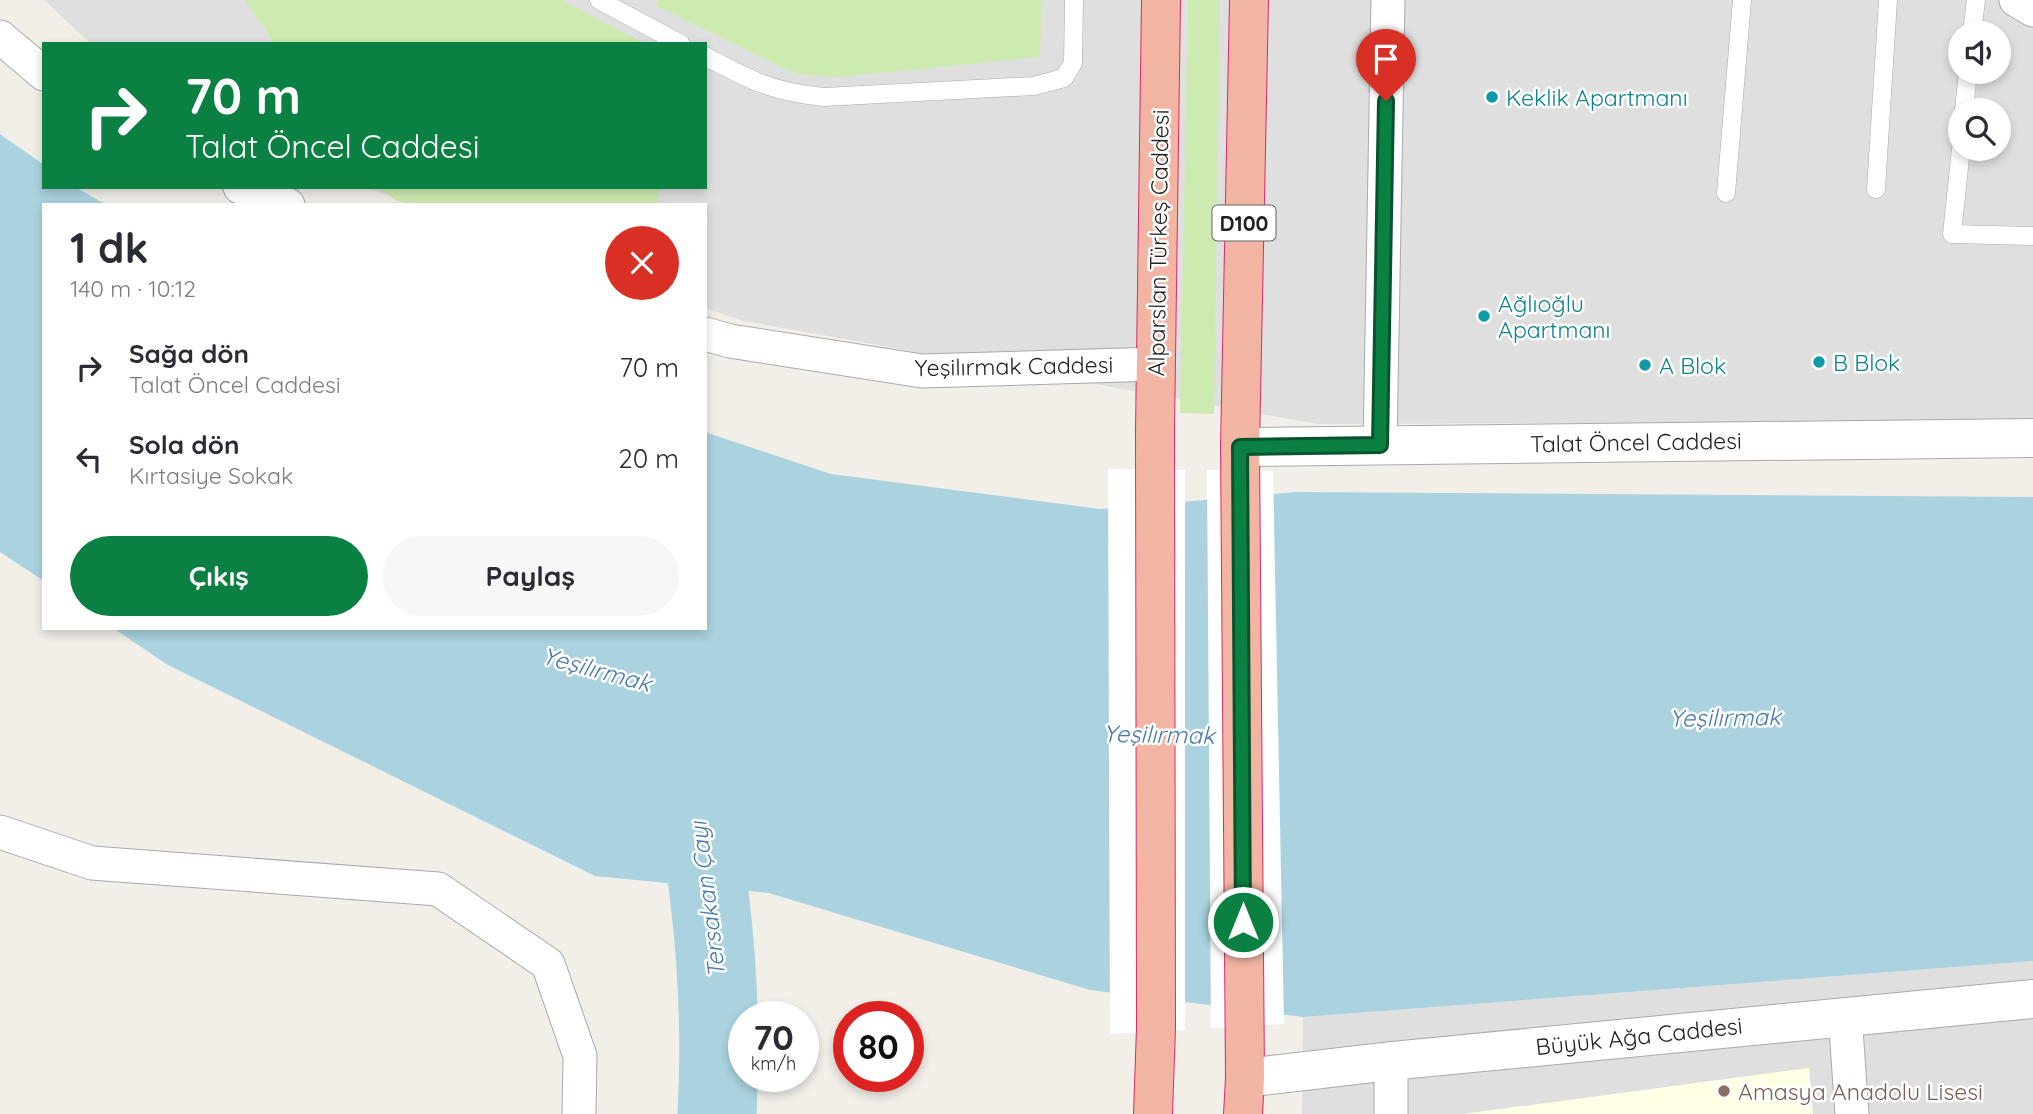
<!DOCTYPE html>
<html lang="tr">
<head>
<meta charset="utf-8">
<style>
	body { margin:0; font-family:Quicksand,sans-serif; background:#f7f7f7; color:#2b2b33; height:100vh; display:flex; flex-direction:column; font-size:26px; white-space:nowrap }
	* { box-sizing:border-box; margin:0 }
	p { font-size:23px; color:#7c7c81 }
	.icon { flex:none; width:38px; height:38px; fill:none; stroke:currentColor; stroke-width:2; stroke-linecap:round; stroke-linejoin:round }
	.map { position:relative; flex:1; overflow:hidden }
	.details { position:absolute; left:42px; top:203px; width:665px; height:427px; display:flex; flex-direction:column; background:#fff; border-radius:0px; box-shadow:0 4px 10px #0003 }
	.details>* { flex:none }
	.top-card { position:absolute; left:42px; top:42px; width:665px; height:147px; border-radius:0px; box-shadow:0 4px 10px #0003; background:#0b8043; color:#fff; overflow:hidden }
	.fabs { position:absolute; left:1948px; top:21px; display:grid; gap:14px }
	.fabs a { display:grid; place-items:center; width:63px; height:63px; border-radius:50%; background:#fff; box-shadow:0 4px 10px #0003; font-size:35px }
	.speed { position:absolute; left:728px; top:1001px; display:flex; gap:14px; font-size:35px; font-weight:700; text-align:center }
	.speed>* { display:grid; place-content:center; width:91px; height:91px; border-radius:50%; background:#fff; box-shadow:0 4px 10px #0003; line-height:1 }
	.speed small { font-size:18px; font-weight:400 }
	.speed .limit { border:10px solid #d22; background:#fff; color:#111 }
	.pin { position:absolute; display:grid; place-items:center; width:60px; height:60px; color:#fff; margin:-72px -30px; border-radius:50% 50% 50% 0; rotate:-45deg; box-shadow:0 0 7px #0007 }
	.pin .icon { rotate:45deg }
	.me { position:absolute; width:77px; margin:-38px; rotate:0deg; stroke-linejoin:round; filter:drop-shadow(0 0 5px #0008) }
	.turn { display:flex; align-items:center; gap:24px; height:147px; padding:0 28px; font-size:32px }
	.turn .icon { width:91px; height:91px; stroke-width:2.5 }
	.turn b { display:block; font-size:49px; line-height:60px }
	.round { display:grid; place-items:center; flex:none; width:74px; height:74px; border-radius:37px; background:#f7f7f7 }
	.head { display:flex; align-items:center; justify-content:space-between; height:119px; padding:0 28px }
	h1 { font-size:42px; font-weight:700; line-height:52px }
	.action { display:flex; gap:14px; margin-top:auto; padding:14px 28px }
	.action a { flex:1; height:80px; border-radius:42px; background:#0b8043; color:#fff; font-size:28px; font-weight:700; line-height:80px; text-align:center }
	.action a+a { background:#f7f7f7; color:#2b2b33 }
	ul { padding:0; list-style:none }
	li { display:flex; align-items:center; gap:21px; height:91px; padding:0 28px }
	li div { flex:1 }
	li b { display:block; font-size:26px }
	li em { font-style:normal }
	.map>svg:first-child { display:block }
	.residential { fill:#e0dfdf; fill-rule:evenodd }
	.education { fill:#ffffe5 }
	.grass { fill:#cdebb0 }
	.water { fill:#aad3df }
	.pier { fill:#fff }
	.lines { fill:none; stroke-linecap:round; stroke-linejoin:round }
	.river { stroke:#aad3df; stroke-width:79 }
	.service-casing { stroke:#a9a9a9; stroke-width:19 }
	.minor-casing { stroke:#a9a9a9; stroke-width:35 }
	.tertiary-casing { stroke:#a9a9a9; stroke-width:40 }
	.trunk-casing { stroke:#dc2a67; stroke-width:40 }
	.service { stroke:#fff; stroke-width:18 }
	.minor { stroke:#fff; stroke-width:33 }
	.tertiary { stroke:#fff; stroke-width:38 }
	.trunk { stroke:#f2b4a3; stroke-width:38 }
	.route-casing { stroke:#07532c; stroke-width:18 }
	.route { stroke:#0b8043; stroke-width:12 }
	.culture-dot { fill:#0f9aa8; stroke:#fff; stroke-width:2.5 }
	.education-dot { fill:#8d6e63; stroke:#fff; stroke-width:2.5 }
	.labels { text-anchor:middle; dominant-baseline:central; stroke-width:5; stroke-linejoin:round; paint-order:stroke }
	.shield { fill:#fff; stroke:#646464; stroke-width:2 }
	.shield-label { font-size:21px; font-weight:bold; fill:#222 }
	.culture-label { font-size:23px; fill:#0d838f; stroke:#fff; text-anchor:start }
	.street-label { font-size:23px; fill:#222; stroke:#fff }
	.education-label { font-size:23px; fill:#785e54; stroke:#fff; text-anchor:start }
	.water-label { font-size:24px; font-style:italic; fill:#4a7aab; stroke:#fff }
</style>
</head>
<body>
<div class="map">
<svg width="2033" height="1114" viewBox="0 0 2033 1114">
	<rect width="100%" height="100%" fill="#f2efe9"/>
	<g class="residential">
		<path d="M 44,0 L 2033,0 L 2033,421 L 1318,424 L 744,321 L 705,308 L 705,205 L 415,205 L 365,187 L 705,187 L 705,44 L 91,44 ZM 1960,33 L 1998,33 L 1998,72 L 1960,72 ZM 1960,110 L 1998,110 L 1998,149 L 1960,149 Z"/>
		<path d="M 2033,961 L 2033,1114 L 1302,1114 L 1303,1017 Z"/>
	</g>
	<path class="education" d="M 1809,1068 L 1813,1114 L 1463,1114 Z"/>
	<g class="grass">
		<path d="M 245,0 L 561,0 L 646,44 L 275,44 Z"/>
		<path d="M 658,0 L 1042,0 L 1040,57 L 839,77 L 796,74 L 655,5 Z"/>
		<path d="M 1188,0 L 1220,0 L 1214,414 L 1180,413 Z"/>
		<path d="M 379,187 L 659,187 L 658,205 L 410,205 L 395,200 Z"/>
	</g>
	<g class="water">
		<path d="M 0,134 L 44,165 L 44,187 L 75,187 L 107,205 L 44,205 L 44,581 L 0,552 Z"/>
		<path d="M 705,432 L 831,474 L 1100,509 L 1297,492 L 2033,497 L 2033,961 L 1303,1017 L 1090,990 L 769,893 L 595,876 L 168,665 L 113,628 L 705,628 Z"/>
	</g>
	<g class="pier">
		<path d="M 1108,469 L 1185,470 L 1185,1030 L 1110,1034 Z"/>
		<path d="M 1207,470 L 1273,471 L 1284,1024 L 1211,1028 Z"/>
	</g>
	<g class="lines">
		<path class="river" d="M 691,782 C 713,891 723,1003 717,1114"/>
		<g class="service-casing">
			<g id="service">
				<path d="M 599,0 L 681,44"/>
				<path d="M 1972,33 L 1976,0"/>
				<path d="M 705,56 C 749,80 773,92 824,97 L 1034,86 L 1064,78 L 1073,63 L 1074,0"/>
				<path d="M 1964,110 L 1968,72"/>
				<path d="M 1961,149 L 1952,234 L 2033,236"/>
				<path d="M 1876,189 L 1888,0"/>
				<path d="M 1726,193 L 1742,0"/>
			</g>
		</g>
		<g class="minor-casing">
			<g id="minor">
				<path d="M 2016,0 L 2033,10"/>
				<path d="M 0,37 L 44,74"/>
				<path d="M 240,187 L 288,205"/>
				<path d="M 705,334 L 730,341 L 922,371 L 1157,364"/>
				<path d="M 1380,445 L 1388,0"/>
				<path d="M 0,832 L 92,863 L 438,889 L 548,964 L 580,1056 L 579,1114"/>
				<path d="M 1845,1015 L 1852,1114"/>
				<path d="M 1391,1114 L 1391,1061"/>
			</g>
		</g>
		<g class="tertiary-casing">
			<g id="tertiary">
				<path d="M 1240,447 L 2033,438"/>
				<path d="M 1245,1078 L 1391,1061 L 2033,999"/>
			</g>
		</g>
		<g class="trunk-casing">
			<g id="trunk">
				<path d="M 1153,1114 L 1156,1028 L 1155,431 L 1161,0"/>
				<path d="M 1243,1114 L 1245,1078 L 1240,447 L 1249,0"/>
			</g>
		</g>
		<use href="#service" class="service"/>
		<use href="#minor" class="minor"/>
		<use href="#tertiary" class="tertiary"/>
		<use href="#trunk" class="trunk"/>
	</g>
	<g class="lines">
		<g class="route-casing">
			<path id="route" d="M 1243,922 L 1240,447 L 1380,445 L 1386,101"/>
		</g>
		<use href="#route" class="route"/>
	</g>
	<g class="culture-dot">
		<circle cx="1492" cy="97" r="7"/>
		<circle cx="1484" cy="316" r="7"/>
		<circle cx="1819" cy="362" r="7"/>
		<circle cx="1645" cy="365" r="7"/>
	</g>
	<circle class="education-dot" cx="1724" cy="1091" r="7"/>
	<g class="labels">
		<rect class="shield" x="1212.5" y="205.5" width="63" height="35" rx="5"/>
		<g class="shield-label">
			<text x="1244" y="223">D100</text>
		</g>
		<g class="culture-label">
			<text x="1506" y="97">Keklik Apartmanı</text>
			<text x="1498" y="303">Ağlıoğlu<tspan x="1498" dy="26">Apartmanı</tspan></text>
			<text x="1833" y="362">B Blok</text>
			<text x="1659" y="365">A Blok</text>
		</g>
		<g class="street-label">
			<text transform="translate(1158 243) rotate(-89)">Alparslan Türkeş Caddesi</text>
			<text transform="translate(1014 366) rotate(-1)">Yeşilırmak Caddesi</text>
			<text transform="translate(1636 442) rotate(-1)">Talat Öncel Caddesi</text>
			<text transform="translate(1639 1036) rotate(-6)">Büyük Ağa Caddesi</text>
		</g>
		<g class="education-label">
			<text x="1738" y="1091">Amasya Anadolu Lisesi</text>
		</g>
		<g class="water-label">
			<text transform="translate(597 669) rotate(15)">Yeşilırmak</text>
			<text transform="translate(1725 717) rotate(-1)">Yeşilırmak</text>
			<text transform="translate(1159 734) rotate(1)">Yeşilırmak</text>
			<text transform="translate(707 900) rotate(-97)">Tersakan Çayı</text>
		</g>
	</g>
</svg>
<div class="fabs">
<a><svg class="icon" aria-label="sound" viewBox="0 0 24 24"><path d="M4 9h4l5-4v14l-5-4H4zM17 9q2 3 0 6"/></svg></a>
<a><svg class="icon" aria-label="search" viewBox="0 0 24 24"><circle cx="10" cy="10" r="6"/><path d="M15 15l6 6"/></svg></a>
</div>
<div class="speed"><div>70<small>km/h</small></div><div class="limit">80</div></div>
<div class="pin" style="left:1386px;top:101px;background:#d93025"><svg class="icon" aria-label="arrive" viewBox="0 0 24 24"><path d="M6 21V4h12l-3 4 3 4H6"/></svg></div>
<svg class="me" style="left:1243px;top:922px" viewBox="-20 -20 40 40"><circle r="17" fill="#0b8043" stroke="#fff" stroke-width="3"/><path d="M0-11L8 9 0 5-8 9z" fill="#fff"/></svg>
<div class="top-card">
<div class="turn"><svg class="icon" aria-label="right" viewBox="0 0 24 24"><path d="M7 20v-9h11M14 6l5 5-5 5"/></svg><div><b>70 m</b>Talat Öncel Caddesi</div></div>
</div>
<section class="details">
<div class="head"><div><h1>1 dk</h1><p>140 m · 10:12</p></div><a class="round" style="background:#d93025;color:#fff"><svg class="icon" aria-label="close" viewBox="0 0 24 24"><path d="M6 6l12 12M18 6L6 18"/></svg></a></div>
<ul>
<li><svg class="icon" aria-label="right" viewBox="0 0 24 24"><path d="M7 20v-9h11M14 6l5 5-5 5"/></svg><div><b>Sağa dön</b><p>Talat Öncel Caddesi</p></div><em>70 m</em></li>
<li><svg class="icon" aria-label="left" viewBox="0 0 24 24"><path d="M17 20v-9H6M10 6l-5 5 5 5"/></svg><div><b>Sola dön</b><p>Kırtasiye Sokak</p></div><em>20 m</em></li>
</ul>
<div class="action"><a>Çıkış</a><a>Paylaş</a></div>
</section>
</div>
</body>
</html>
